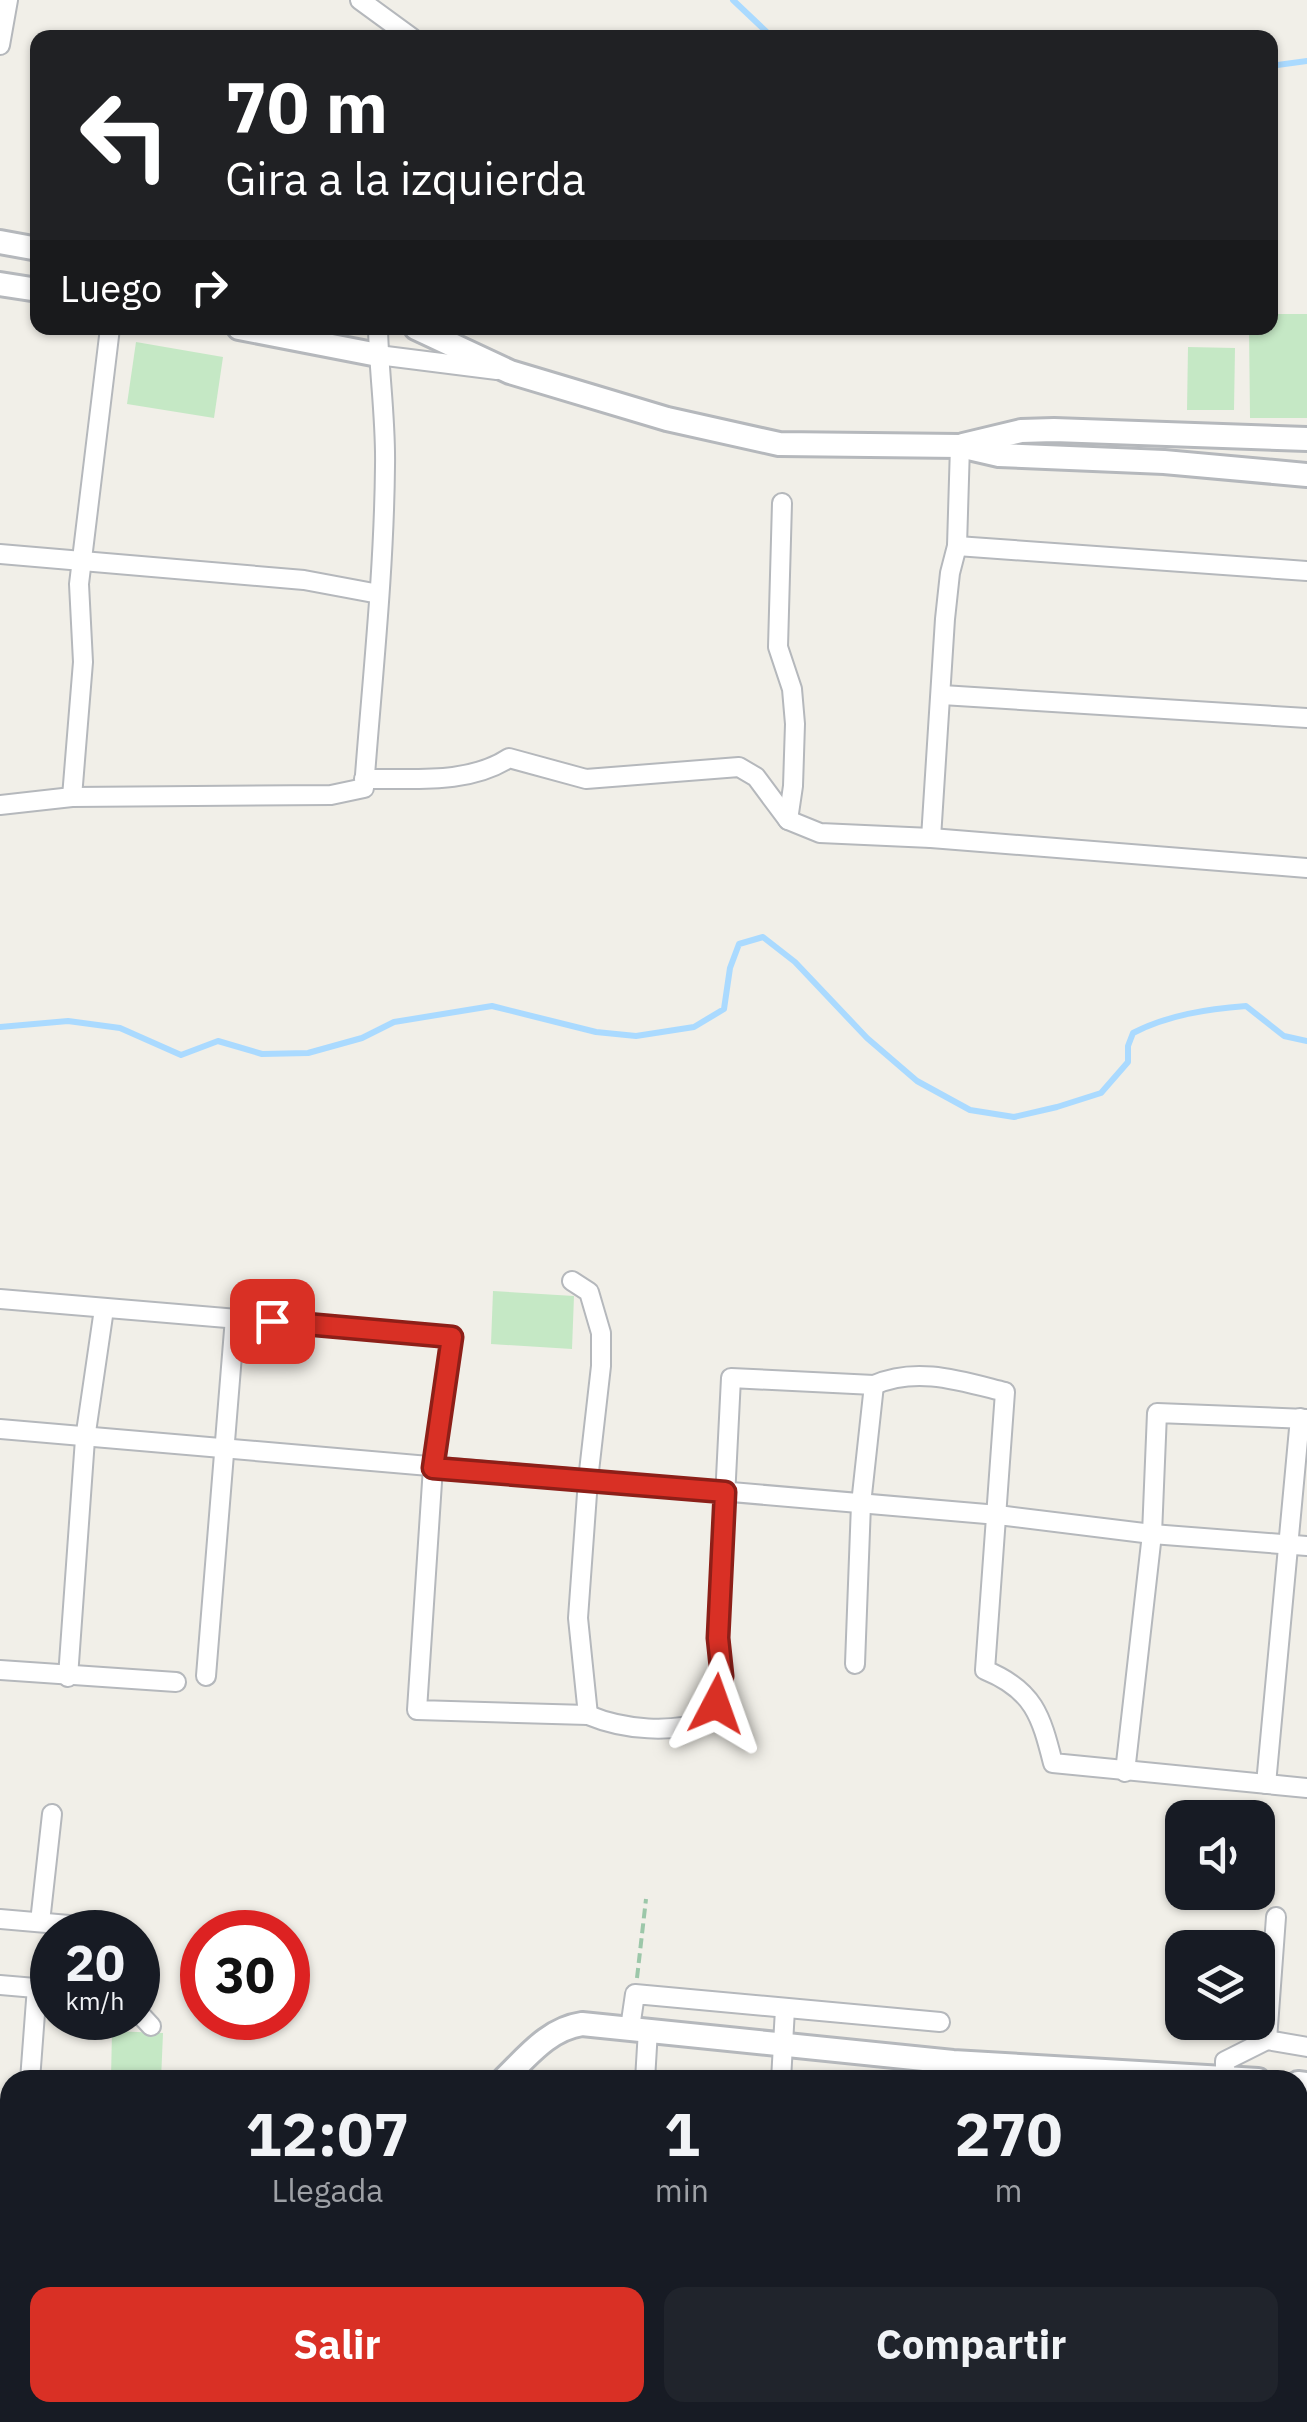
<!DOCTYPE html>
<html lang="es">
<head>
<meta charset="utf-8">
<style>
	body { margin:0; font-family:"IBM Plex Sans",sans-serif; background:#20242c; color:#f1f3f6; height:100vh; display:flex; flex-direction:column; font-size:38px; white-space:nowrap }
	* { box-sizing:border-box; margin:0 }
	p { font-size:32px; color:#9ea1a6 }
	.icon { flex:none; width:55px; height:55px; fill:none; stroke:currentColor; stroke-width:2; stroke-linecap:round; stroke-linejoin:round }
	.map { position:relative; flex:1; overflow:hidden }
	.details { position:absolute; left:0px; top:2070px; width:1308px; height:352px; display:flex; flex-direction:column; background:#171b24; border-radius:30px 30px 0 0; box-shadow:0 2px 8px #0004 }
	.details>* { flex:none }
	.top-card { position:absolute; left:30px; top:30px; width:1248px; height:305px; border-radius:20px; box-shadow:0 2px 8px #0004; background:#202124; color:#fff; overflow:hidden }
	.controls { position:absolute; left:1165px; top:1800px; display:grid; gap:20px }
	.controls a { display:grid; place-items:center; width:110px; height:110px; border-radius:20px; background:#171b24; box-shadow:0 2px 8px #0004; font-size:50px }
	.speed { position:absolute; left:30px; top:1910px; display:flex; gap:20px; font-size:50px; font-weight:700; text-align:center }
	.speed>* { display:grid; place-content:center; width:130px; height:130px; border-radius:50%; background:#171b24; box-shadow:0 2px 8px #0004; line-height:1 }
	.speed small { font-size:25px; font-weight:400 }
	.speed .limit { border:15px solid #d22; background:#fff; color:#111 }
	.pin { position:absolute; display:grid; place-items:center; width:85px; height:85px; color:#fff; margin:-42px; border-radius:20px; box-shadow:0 5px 15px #0006 }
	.me { position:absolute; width:110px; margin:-55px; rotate:4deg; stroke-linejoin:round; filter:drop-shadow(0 0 8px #0008) }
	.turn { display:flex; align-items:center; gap:35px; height:210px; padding:0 30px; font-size:45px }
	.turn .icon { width:130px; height:130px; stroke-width:2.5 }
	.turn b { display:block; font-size:70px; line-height:85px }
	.then { display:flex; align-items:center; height:95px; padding:0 30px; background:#0003; gap:20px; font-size:38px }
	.eta { display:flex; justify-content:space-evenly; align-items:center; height:170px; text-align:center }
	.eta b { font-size:60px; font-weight:800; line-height:70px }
	.action { display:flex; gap:20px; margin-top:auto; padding:20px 30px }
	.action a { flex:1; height:115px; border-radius:20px; background:#d93025; color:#fff; font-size:40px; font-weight:800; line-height:115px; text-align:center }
	.action a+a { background:#20242c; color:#f1f3f6 }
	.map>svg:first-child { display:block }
	.green { fill:#c5e8c5 }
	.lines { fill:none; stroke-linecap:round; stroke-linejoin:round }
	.stream { stroke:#aadaff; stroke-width:6 }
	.minor-casing { stroke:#b5b8bc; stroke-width:22 }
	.tertiary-casing { stroke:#b5b8bc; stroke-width:28 }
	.path { stroke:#9cc7a9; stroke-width:4; stroke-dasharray:10 5; stroke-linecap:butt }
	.minor { stroke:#fff; stroke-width:18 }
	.tertiary { stroke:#fff; stroke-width:22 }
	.route-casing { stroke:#8d1f18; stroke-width:25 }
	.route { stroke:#d93025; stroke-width:18 }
</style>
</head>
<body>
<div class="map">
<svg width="1307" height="2422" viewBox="0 0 1307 2422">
	<rect width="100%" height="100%" fill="#f1efe8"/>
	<g class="green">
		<path d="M 1270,314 L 1307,314 L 1307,418 L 1250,418 L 1249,328 L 1270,328 Z"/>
		<path d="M 136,342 L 223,357 L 214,418 L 127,404 Z"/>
		<path d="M 1188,347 L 1235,348 L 1234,410 L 1187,410 Z"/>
		<path d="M 493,1291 L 574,1296 L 572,1349 L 491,1344 Z"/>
		<path d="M 112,2031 L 163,2033 L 161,2080 L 111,2080 Z"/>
	</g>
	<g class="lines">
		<g class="stream">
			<path d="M 733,0 L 773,38"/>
			<path d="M 1270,66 L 1307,61"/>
			<path d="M 0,1027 L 68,1021 L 120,1028 L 181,1055 L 218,1041 L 262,1054 L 308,1053 L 362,1038 L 394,1022 L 492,1006 L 596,1032 L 636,1036 L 694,1027 L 724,1009 L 730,968 L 739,944 L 763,937 L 795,962 L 867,1038 L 917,1081 L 970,1110 L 1014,1117 L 1057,1107 L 1101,1093 L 1128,1062 L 1128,1046 L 1133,1033 C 1168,1015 1207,1009 1246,1006 L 1284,1036 L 1307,1041"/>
		</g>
		<g class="minor-casing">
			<g id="minor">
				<path d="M 360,0 L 412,38"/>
				<path d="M 0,45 L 8,0"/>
				<path d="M 378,355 L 497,370"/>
				<path d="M 782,503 L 778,647 L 792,689 L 795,724 L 793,786 L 788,820"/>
				<path d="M 957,546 L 1307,571"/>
				<path d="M 0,554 L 304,580 L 379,594"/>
				<path d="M 942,695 L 1307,718"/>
				<path d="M 364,779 C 412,778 468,785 509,758 L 586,779 L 739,767 L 756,777 L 788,820 L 820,833 L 931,838 L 1307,868"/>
				<path d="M 72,797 L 83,662 L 79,584 L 110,328"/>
				<path d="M 0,805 L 72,797 L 331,795 L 364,788 C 372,681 384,574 385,466 C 386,420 379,374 378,328"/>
				<path d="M 931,838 L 945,619 L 950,573 L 957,546 L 960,446"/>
				<path d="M 572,1281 L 589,1292 L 601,1333 L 601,1366 L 588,1480 L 578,1618 L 588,1715"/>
				<path d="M 0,1299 L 452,1337 L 433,1467 L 417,1710 L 588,1715 C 624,1730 672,1734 709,1720 L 723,1676 L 718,1638 L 731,1378 L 874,1385 C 917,1366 961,1381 1005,1392 L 985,1670 C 1034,1690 1041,1716 1053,1763 L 1307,1788"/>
				<path d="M 0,1429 L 998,1515 L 1152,1534 L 1307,1546"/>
				<path d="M 855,1664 L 861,1504 L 874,1385"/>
				<path d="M 0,1670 L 176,1682"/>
				<path d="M 206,1676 L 235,1318"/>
				<path d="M 68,1677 L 85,1439 L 104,1309"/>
				<path d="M 1125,1772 L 1152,1534 L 1157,1413 L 1307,1419"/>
				<path d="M 1266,1784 L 1300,1418"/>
				<path d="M 0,1919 L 115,1929"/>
				<path d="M 40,1922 L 52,1814"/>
				<path d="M 0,1985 L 47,1989"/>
				<path d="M 138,2012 L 151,2026"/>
				<path d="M 630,2028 L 635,1994 L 940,2022"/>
				<path d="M 1267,2040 L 1307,2047"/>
				<path d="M 1225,2077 L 1225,2061 L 1267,2040 L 1276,1917"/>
				<path d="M 30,2080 L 37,1987 L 52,1976"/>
				<path d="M 645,2080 L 648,2030"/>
				<path d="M 781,2080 L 785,2009"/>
				<path d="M 0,2227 L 10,2228"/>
				<path d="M 1298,2344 L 1307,2345"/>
				<path d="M 7,2422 L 10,2392"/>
				<path d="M 144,2422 L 146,2412"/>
				<path d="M 1220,2422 L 1221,2412"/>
			</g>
		</g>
		<g class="tertiary-casing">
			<g id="tertiary">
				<path d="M 0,242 L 38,249"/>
				<path d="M 0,284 L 38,290"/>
				<path d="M 239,328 L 378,355"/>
				<path d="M 416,328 L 510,372 L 667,419 L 779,444 L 960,446 L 999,455 L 1164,462 L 1307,475"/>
				<path d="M 963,445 L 1021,431 L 1054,430 L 1307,439"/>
				<path d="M 503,2080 C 527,2057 548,2029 582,2024 L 953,2062 L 1258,2080"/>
				<path d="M 1298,2083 L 1307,2084"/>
				<path d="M 304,2422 L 305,2412"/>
				<path d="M 354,2422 L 355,2412"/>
			</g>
		</g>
		<path class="path" d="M 637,1978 L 646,1899"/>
		<use href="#minor" class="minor"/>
		<use href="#tertiary" class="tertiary"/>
	</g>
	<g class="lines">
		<g class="route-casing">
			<path id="route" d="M 272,1321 L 452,1337 L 433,1468 L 725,1492 L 718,1638 L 722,1676 L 716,1704"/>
		</g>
		<use href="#route" class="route"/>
	</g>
</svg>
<div class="controls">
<a><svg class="icon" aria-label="sound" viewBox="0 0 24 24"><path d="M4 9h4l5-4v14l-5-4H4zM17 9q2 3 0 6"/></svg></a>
<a><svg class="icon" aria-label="layers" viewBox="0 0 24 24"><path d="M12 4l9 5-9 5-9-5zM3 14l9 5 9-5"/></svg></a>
</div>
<div class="speed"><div>20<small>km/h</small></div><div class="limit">30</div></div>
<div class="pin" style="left:272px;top:1321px;background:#d93025"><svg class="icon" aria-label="arrive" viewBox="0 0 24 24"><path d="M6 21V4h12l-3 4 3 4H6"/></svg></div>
<svg class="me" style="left:716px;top:1704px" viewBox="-20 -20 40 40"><path d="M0-17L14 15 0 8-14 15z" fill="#d93025" stroke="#fff" stroke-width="4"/></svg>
<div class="top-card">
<div class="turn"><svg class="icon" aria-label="left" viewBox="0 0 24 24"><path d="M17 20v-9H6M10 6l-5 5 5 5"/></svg><div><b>70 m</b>Gira a la izquierda</div></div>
<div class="then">Luego<svg class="icon" aria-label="right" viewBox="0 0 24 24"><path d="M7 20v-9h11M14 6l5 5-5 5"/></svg></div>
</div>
<section class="details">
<div class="eta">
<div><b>12:07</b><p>Llegada</p></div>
<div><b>1</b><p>min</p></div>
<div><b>270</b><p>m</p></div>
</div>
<div class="action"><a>Salir</a><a>Compartir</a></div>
</section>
</div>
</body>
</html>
